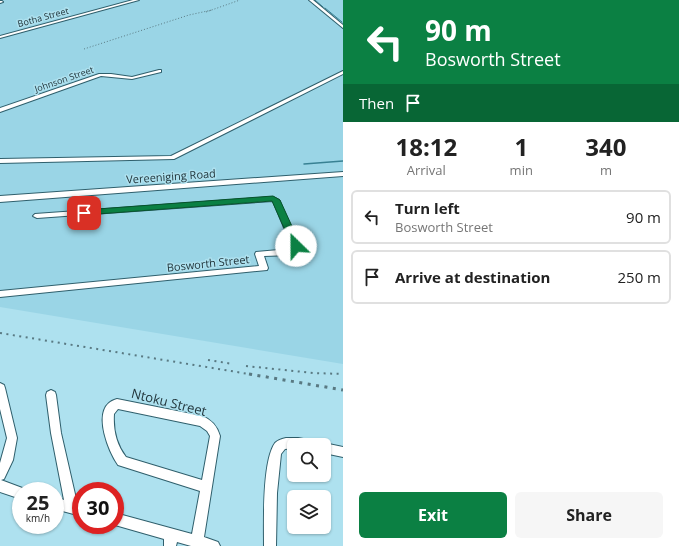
<!DOCTYPE html>
<html lang="en">
<head>
<meta charset="utf-8">
<style>
	body { margin:0; font-family:"Open Sans",sans-serif; background:#f6f6f6; color:#222; height:100vh; display:flex; flex-direction:column; font-size:15px; white-space:nowrap }
	* { box-sizing:border-box; margin:0 }
	p { font-size:13px; color:#767676 }
	.icon { flex:none; width:22px; height:22px; fill:none; stroke:currentColor; stroke-width:2; stroke-linecap:round; stroke-linejoin:round }
	.map { position:relative; flex:1; overflow:hidden }
	.drawer { display:flex; flex-direction:column; background:#fff; width:336px }
	.drawer>* { flex:none }
	.banner { background:#0b8043; color:#fff; overflow:hidden }
	.tools { position:absolute; left:287px; top:438px; display:grid; gap:8px }
	.tools a { display:grid; place-items:center; width:44px; height:44px; border-radius:6px; background:#fff; box-shadow:0 1px 3px #0004; font-size:20px }
	.speed { position:absolute; left:12px; top:482px; display:flex; gap:8px; font-size:20px; font-weight:700; text-align:center }
	.speed>* { display:grid; place-content:center; width:52px; height:52px; border-radius:50%; background:#fff; box-shadow:0 1px 3px #0004; line-height:1 }
	.speed small { font-size:10px; font-weight:400 }
	.speed .limit { border:6px solid #d22; background:#fff; color:#111 }
	.pin { position:absolute; display:grid; place-items:center; width:34px; height:34px; color:#fff; margin:-17px; border-radius:8px; box-shadow:0 2px 6px #0006 }
	.me { position:absolute; width:44px; margin:-22px; rotate:337deg; stroke-linejoin:round; filter:drop-shadow(0 0 3px #0008) }
	.turn { display:flex; align-items:center; gap:14px; height:84px; padding:0 16px; font-size:18px }
	.turn .icon { width:52px; height:52px; stroke-width:2.5 }
	.turn b { display:block; font-size:28px; line-height:34px }
	.then { display:flex; align-items:center; height:38px; padding:0 16px; background:#0003; gap:8px; font-size:15px }
	.eta { display:flex; justify-content:space-evenly; align-items:center; height:68px; text-align:center }
	.eta b { font-size:24px; font-weight:700; line-height:28px }
	.button { display:flex; gap:8px; margin-top:auto; padding:8px 16px }
	.button a { flex:1; height:46px; border-radius:6px; background:#0b8043; color:#fff; font-size:16px; font-weight:700; line-height:46px; text-align:center }
	.button a+a { background:#f6f6f6; color:#222 }
	ul { padding:0; list-style:none }
	li { display:flex; align-items:center; gap:12px; height:54px; margin:0 8px 6px; padding:0 8px; border:2px solid #e0e0e0; border-radius:6px }
	li div { flex:1 }
	li b { display:block; font-size:15px }
	li em { font-style:normal }
	main { display:flex; flex:1; min-height:0 }
	.map>svg:first-child { display:block }
	.built { fill:#9ad5e6 }
	.lines { fill:none; stroke-linecap:round; stroke-linejoin:round }
	.stream-far1 { stroke:#388193; stroke-width:1 }
	.stream { stroke:#388193; stroke-width:1.5 }
	.minor-casing { stroke:#2f5f6c; stroke-width:2 }
	.major-casing { stroke:#2f5f6c; stroke-width:2 }
	.minor { fill:#fff; fill-rule:evenodd }
	.major { fill:#fff; fill-rule:evenodd }
	.rail-far2 { stroke:#597982; stroke-width:1; stroke-dasharray:1 2; stroke-linecap:butt }
	.rail-far1 { stroke:#597982; stroke-width:2; stroke-dasharray:2 4.5; stroke-linecap:butt }
	.rail { stroke:#597982; stroke-width:3; stroke-dasharray:3 5.5; stroke-linecap:butt }
	.route { fill:#0b8043; stroke:#07532c }
	.labels { text-anchor:middle; dominant-baseline:central; stroke-width:3; stroke-linejoin:round; paint-order:stroke }
	.far-street-label { font-size:9px; fill:#22363c; stroke:#aee1ef }
	.street-label { font-size:11px; fill:#22363c; stroke:#aee1ef }
	.near-street-label { font-size:13px; fill:#22363c; stroke:#aee1ef }
</style>
</head>
<body>
<main>
<div class="map">
<svg width="343" height="546" viewBox="0 0 343 546">
	<rect width="100%" height="100%" fill="#aee1ef"/>
	<path class="built" d="M 0,0 L 343,0 L 343,364 L 0,307 Z"/>
	<g class="lines">
		<g class="stream-far1">
			<path d="M 315,0 L 323,7"/>
			<path d="M 325,8 L 342,22"/>
		</g>
		<path class="stream" d="M 304,164 L 343,161"/>
		<g class="minor-casing">
			<g id="minor">
				<path d="M 133,0 L 139,0 L 0,38 L 0,36 Z"/>
				<path d="M 309,0 L 313,0 L 343,25 L 343,28 Z"/>
				<path d="M 0,1 L 2,1 L 3,2 L 0,3 Z"/>
				<path d="M 159,70 L 161,70 L 161,72 L 132,79 L 101,76 L 0,112 L 0,108 L 99,74 L 111,74 L 132,77 Z"/>
				<path d="M 343,71 L 343,74 L 174,159 L 0,163 L 0,159 L 171,156 Z"/>
				<path d="M 273,197 L 279,200 L 300,248 L 295,254 L 292,255 L 264,256 L 268,268 L 267,270 L 0,297 L 0,291 L 259,266 L 255,254 L 256,252 L 290,249 L 292,247 L 273,201 L 37,218 L 33,216 L 35,214 Z"/>
				<path d="M 0,383 L 4,385 L 5,388 L 17,438 L 13,460 L 4,479 L 1,480 L 25,489 L 26,491 L 21,491 L 21,499 L 0,492 L 0,463 L 7,438 L 0,409 Z"/>
				<path d="M 51,390 L 55,392 L 56,395 L 61,433 L 77,503 L 81,504 L 81,516 L 55,509 L 55,497 L 64,500 L 51,433 L 46,395 L 47,392 Z"/>
				<path d="M 117,399 L 202,416 C 212,420 217,426 220,436 L 204,537 L 218,542 L 220,546 L 191,546 L 177,542 L 176,546 L 164,546 L 164,539 L 115,525 L 115,513 L 192,534 L 200,491 L 118,465 C 109,452 94,416 109,403 C 111,401 114,400 117,399 ZM 118,409 L 200,426 L 207,431 L 210,436 L 202,480 L 126,457 C 116,444 113,429 114,414 Z"/>
				<path d="M 286,438 L 298,438 L 314,441 L 315,445 L 294,445 L 294,448 L 285,449 L 281,454 L 277,493 L 276,546 L 264,546 C 264,523 262,461 275,443 C 278,440 282,439 286,438 Z"/>
				<path d="M 324,443 L 343,447 L 343,457 L 324,453 L 324,445 L 320,445 Z"/>
			</g>
		</g>
		<g class="major-casing">
			<path id="major" d="M 343,172 L 343,176 L 0,202 L 0,196 Z"/>
		</g>
		<use href="#minor" class="minor"/>
		<use href="#major" class="major"/>
		<g class="rail-far2">
			<path d="M 206,12 L 240,0"/>
			<path d="M 84,49 L 189,15 L 212,10"/>
		</g>
		<g class="rail-far1">
			<path d="M 0,333 L 255,375"/>
			<path d="M 208,360 L 233,364"/>
			<path d="M 246,366 L 313,373 L 343,374"/>
		</g>
		<path class="rail" d="M 249,374 L 343,390"/>
	</g>
	<path class="route" d="M 273,196 L 280,200 L 301,246 L 299,248 L 293,248 L 272,201 L 84,215 L 80,213 L 84,210 Z"/>
	<g class="labels">
		<g class="far-street-label">
			<text transform="translate(43 17) rotate(-15)">Botha Street</text>
			<text transform="translate(64 79) rotate(-19)">Johnson Street</text>
		</g>
		<g class="street-label">
			<text transform="translate(171 176) rotate(-4)">Vereeniging Road</text>
			<text transform="translate(208 263) rotate(-6)">Bosworth Street</text>
		</g>
		<g class="near-street-label">
			<text transform="translate(169 402) rotate(14)">Ntoku Street</text>
		</g>
	</g>
</svg>
<div class="tools">
<a><svg class="icon" aria-label="search" viewBox="0 0 24 24"><circle cx="10" cy="10" r="6"/><path d="M15 15l6 6"/></svg></a>
<a><svg class="icon" aria-label="layers" viewBox="0 0 24 24"><path d="M12 4l9 5-9 5-9-5zM3 14l9 5 9-5"/></svg></a>
</div>
<div class="speed"><div>25<small>km/h</small></div><div class="limit">30</div></div>
<div class="pin" style="left:84px;top:213px;background:#d93025"><svg class="icon" aria-label="arrive" viewBox="0 0 24 24"><path d="M6 21V4h12l-3 4 3 4H6"/></svg></div>
<svg class="me" style="left:296px;top:246px" viewBox="-20 -20 40 40"><circle r="19" fill="#fff"/><path d="M0-13L10 11 0 6-10 11z" fill="#0b8043"/></svg>
</div>
<section class="drawer">
<div class="banner">
<div class="turn"><svg class="icon" aria-label="left" viewBox="0 0 24 24"><path d="M17 20v-9H6M10 6l-5 5 5 5"/></svg><div><b>90 m</b>Bosworth Street</div></div>
<div class="then">Then<svg class="icon" aria-label="arrive" viewBox="0 0 24 24"><path d="M6 21V4h12l-3 4 3 4H6"/></svg></div>
</div>
<div class="eta">
<div><b>18:12</b><p>Arrival</p></div>
<div><b>1</b><p>min</p></div>
<div><b>340</b><p>m</p></div>
</div>
<ul>
<li><svg class="icon" aria-label="left" viewBox="0 0 24 24"><path d="M17 20v-9H6M10 6l-5 5 5 5"/></svg><div><b>Turn left</b><p>Bosworth Street</p></div><em>90 m</em></li>
<li><svg class="icon" aria-label="arrive" viewBox="0 0 24 24"><path d="M6 21V4h12l-3 4 3 4H6"/></svg><div><b>Arrive at destination</b></div><em>250 m</em></li>
</ul>
<div class="button"><a>Exit</a><a>Share</a></div>
</section>
</main>
</body>
</html>
